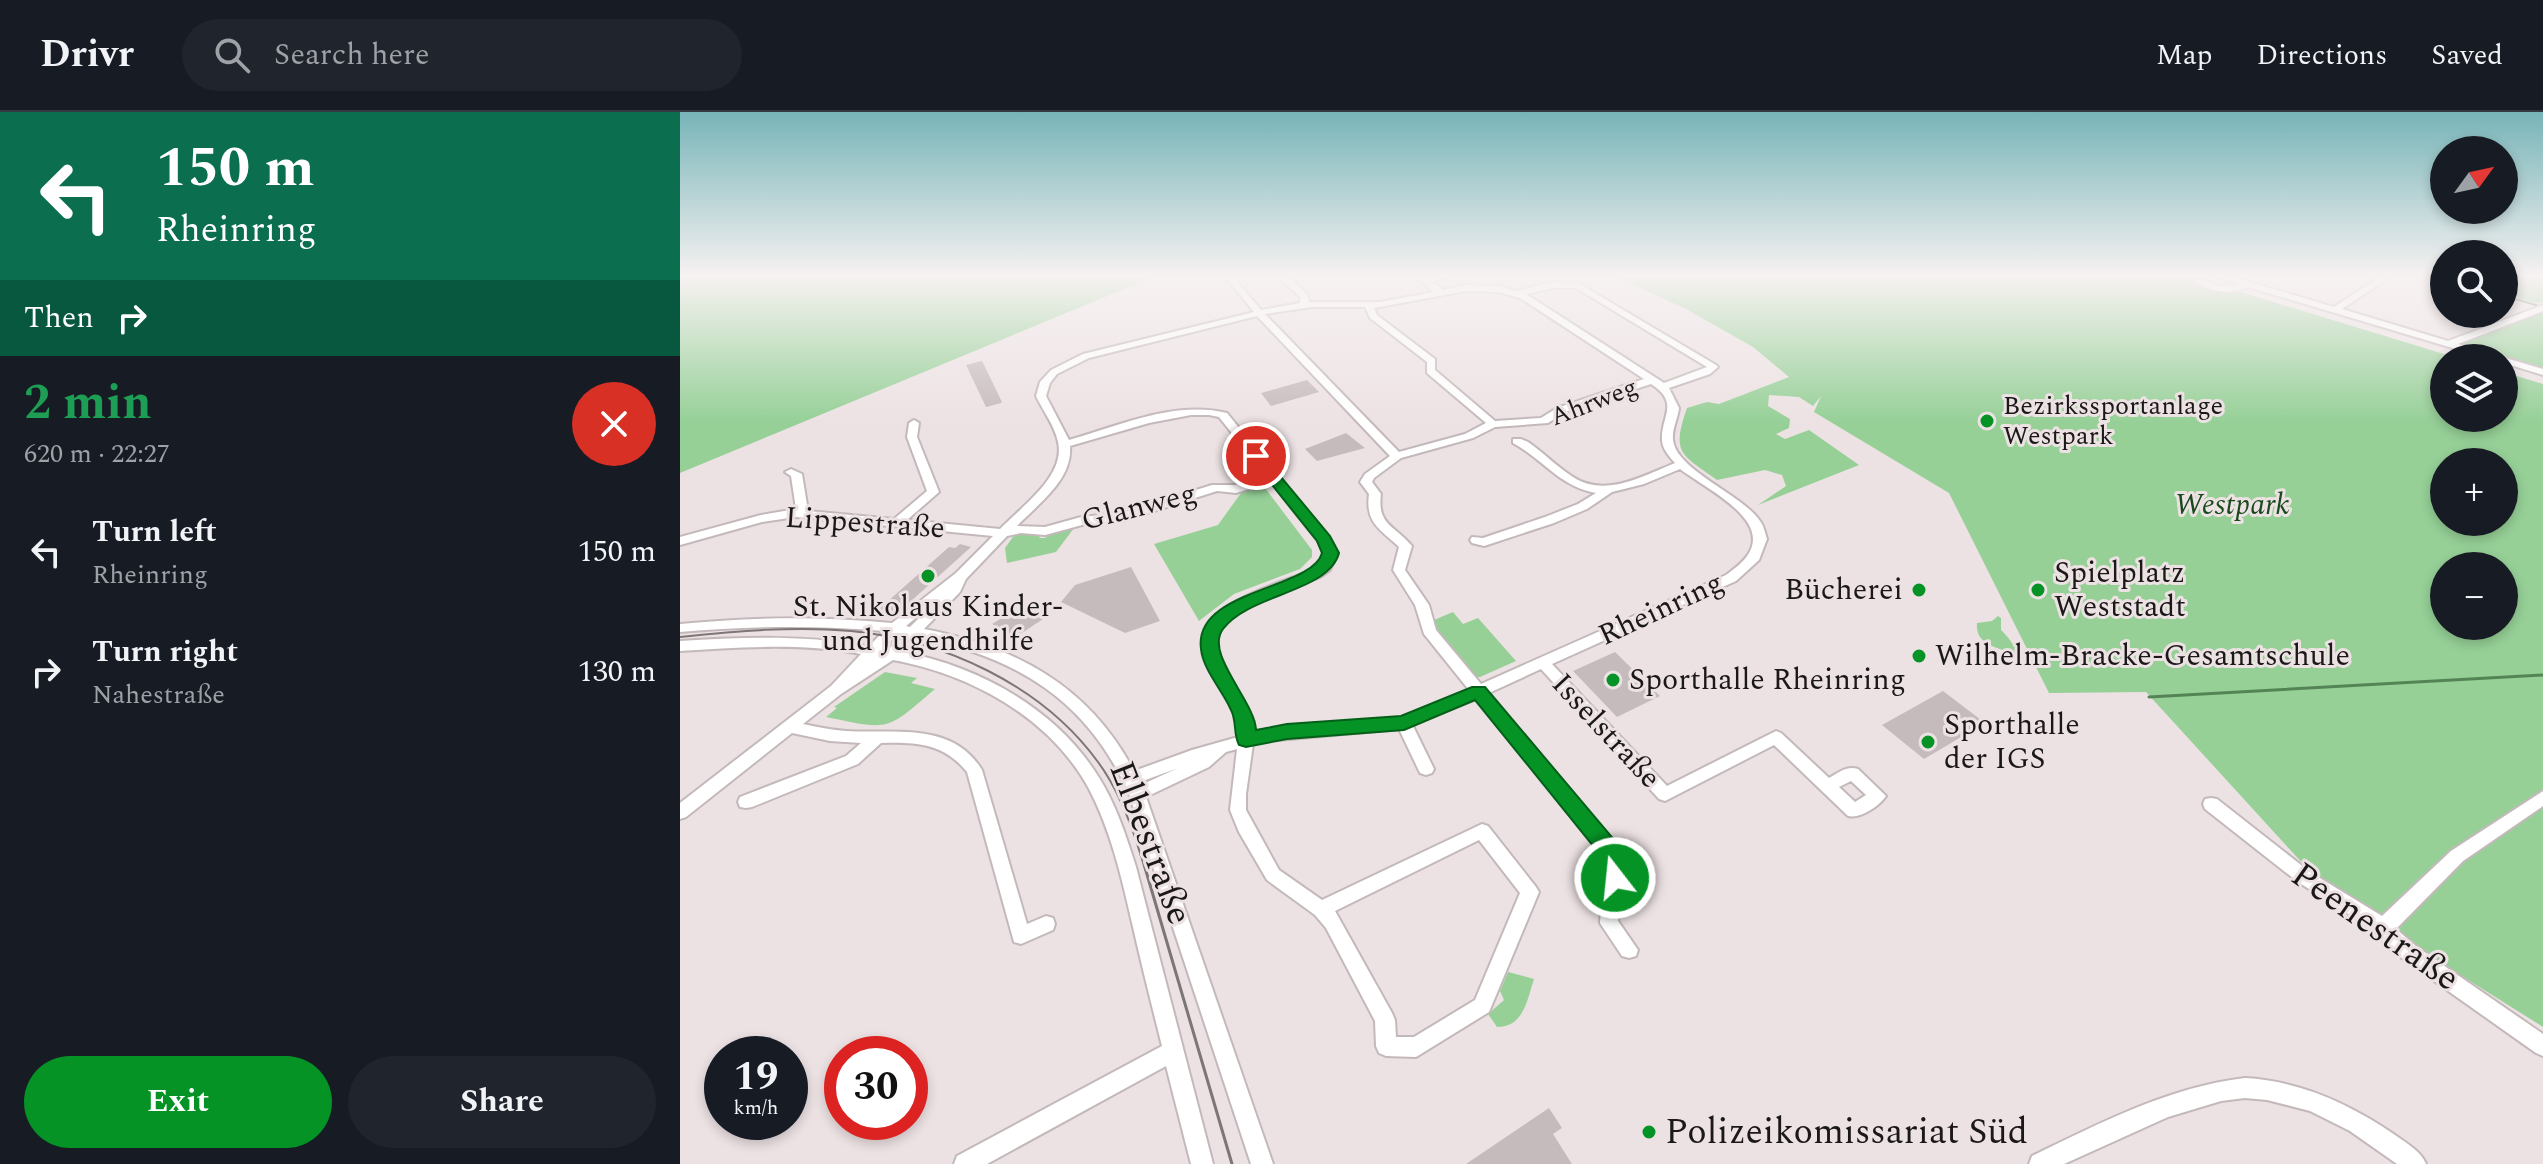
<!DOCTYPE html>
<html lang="en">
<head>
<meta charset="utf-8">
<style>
	body { margin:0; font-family:Spectral,serif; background:#20242c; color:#f1f3f6; height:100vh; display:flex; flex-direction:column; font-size:30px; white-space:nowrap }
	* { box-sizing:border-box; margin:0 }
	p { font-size:26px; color:#9ea1a6 }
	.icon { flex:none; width:44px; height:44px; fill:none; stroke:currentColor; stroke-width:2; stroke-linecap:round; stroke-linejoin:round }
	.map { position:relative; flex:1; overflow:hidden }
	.drawer { display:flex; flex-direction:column; background:#171b24; width:680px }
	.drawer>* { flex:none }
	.banner { background:#0b6e4f; color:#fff; overflow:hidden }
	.needle { width:52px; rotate:57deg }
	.controls { position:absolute; left:1750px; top:24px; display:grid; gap:16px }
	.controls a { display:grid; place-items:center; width:88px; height:88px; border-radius:50%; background:#171b24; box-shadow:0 4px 12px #0003; font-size:40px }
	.speed { position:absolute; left:24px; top:924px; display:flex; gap:16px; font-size:40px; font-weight:700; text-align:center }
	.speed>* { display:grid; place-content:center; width:104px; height:104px; border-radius:50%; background:#171b24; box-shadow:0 4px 12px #0003; line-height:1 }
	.speed small { font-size:20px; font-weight:400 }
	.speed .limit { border:12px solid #d22; background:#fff; color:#111 }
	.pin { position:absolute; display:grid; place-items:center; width:68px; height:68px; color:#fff; margin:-34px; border:4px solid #fff; border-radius:50%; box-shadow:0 2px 8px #0007 }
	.me { position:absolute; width:88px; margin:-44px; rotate:344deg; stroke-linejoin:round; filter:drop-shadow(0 0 6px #0008) }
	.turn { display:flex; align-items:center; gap:28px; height:168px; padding:0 24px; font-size:36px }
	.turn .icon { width:104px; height:104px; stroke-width:2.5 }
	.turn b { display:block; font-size:56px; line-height:68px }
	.then { display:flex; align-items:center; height:76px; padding:0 24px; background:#0003; gap:16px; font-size:30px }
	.round { display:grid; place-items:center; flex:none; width:84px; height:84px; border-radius:42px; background:#20242c }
	.overview { display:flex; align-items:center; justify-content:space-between; height:136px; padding:0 24px }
	h1 { font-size:48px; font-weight:700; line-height:60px; color:#1e9e55 }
	.button { display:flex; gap:16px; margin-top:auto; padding:16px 24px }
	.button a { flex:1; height:92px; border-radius:48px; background:#059326; color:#fff; font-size:32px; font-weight:700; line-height:92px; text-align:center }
	.button a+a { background:#20242c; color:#f1f3f6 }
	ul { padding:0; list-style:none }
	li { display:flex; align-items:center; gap:24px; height:120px; padding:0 24px }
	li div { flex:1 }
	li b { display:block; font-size:30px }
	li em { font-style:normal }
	header { display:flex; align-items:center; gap:48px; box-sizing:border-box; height:112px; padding:0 40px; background:#171b24; border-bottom:2px solid #363941 }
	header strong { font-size:38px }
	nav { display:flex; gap:44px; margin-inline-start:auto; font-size:28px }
	.search { width:560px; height:72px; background:#20242c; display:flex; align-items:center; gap:20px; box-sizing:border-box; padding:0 28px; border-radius:44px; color:#9ea1a6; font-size:30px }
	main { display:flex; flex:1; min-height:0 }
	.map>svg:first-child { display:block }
	.green { fill:#96d097; fill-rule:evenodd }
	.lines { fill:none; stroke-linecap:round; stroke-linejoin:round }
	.stream-far1 { stroke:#548455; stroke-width:2 }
	.stream { stroke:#548455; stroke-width:3 }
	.building { fill:#c6bbbc }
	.minor-casing { stroke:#c4b9ba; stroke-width:4 }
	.minor { fill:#fff; fill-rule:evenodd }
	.tram-far1 { stroke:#7d7676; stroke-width:2 }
	.tram { stroke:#7d7676; stroke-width:3 }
	.route { fill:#059326; stroke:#036019; stroke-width:2 }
	.poi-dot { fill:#059326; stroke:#ede2e3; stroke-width:3 }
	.labels { text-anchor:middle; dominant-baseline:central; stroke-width:6; stroke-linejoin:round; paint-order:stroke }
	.far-street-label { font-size:26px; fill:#1b1818; stroke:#ede2e3 }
	.far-poi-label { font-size:26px; fill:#1b1818; stroke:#ede2e3; text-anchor:start }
	.park-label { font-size:30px; font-style:italic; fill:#194a1d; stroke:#ede2e3 }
	.street-label { font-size:30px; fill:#1b1818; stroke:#ede2e3 }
	.poi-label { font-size:30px; fill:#1b1818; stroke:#ede2e3; text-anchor:start }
	.near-street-label { font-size:36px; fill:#1b1818; stroke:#ede2e3 }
	.near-poi-label { font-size:36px; fill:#1b1818; stroke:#ede2e3; text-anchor:start }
</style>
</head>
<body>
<header>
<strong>Drivr</strong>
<div class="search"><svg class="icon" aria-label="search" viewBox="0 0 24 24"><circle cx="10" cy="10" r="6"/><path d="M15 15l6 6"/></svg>Search here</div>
<nav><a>Map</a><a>Directions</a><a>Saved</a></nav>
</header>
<main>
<section class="drawer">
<div class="banner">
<div class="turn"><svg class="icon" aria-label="left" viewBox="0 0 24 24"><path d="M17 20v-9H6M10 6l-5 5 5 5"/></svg><div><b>150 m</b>Rheinring</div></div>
<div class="then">Then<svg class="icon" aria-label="right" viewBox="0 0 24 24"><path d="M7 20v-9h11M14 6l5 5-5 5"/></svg></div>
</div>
<div class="overview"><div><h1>2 min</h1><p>620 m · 22:27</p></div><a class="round" style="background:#d93025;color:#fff"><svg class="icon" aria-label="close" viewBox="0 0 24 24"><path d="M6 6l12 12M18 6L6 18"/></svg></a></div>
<ul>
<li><svg class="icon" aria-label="left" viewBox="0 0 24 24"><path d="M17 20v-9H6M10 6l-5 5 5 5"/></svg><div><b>Turn left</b><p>Rheinring</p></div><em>150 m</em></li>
<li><svg class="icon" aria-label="right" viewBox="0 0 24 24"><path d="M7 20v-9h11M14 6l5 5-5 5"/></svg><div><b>Turn right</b><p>Nahestraße</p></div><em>130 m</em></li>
</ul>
<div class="button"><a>Exit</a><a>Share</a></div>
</section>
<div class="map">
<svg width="1863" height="1052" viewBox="0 0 1863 1052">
	<rect width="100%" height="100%" fill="#ede2e3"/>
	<g class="green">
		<path d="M 0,163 L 478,163 L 0,361 Z"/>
		<path d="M 932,163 L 1505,163 L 1777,246 L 1764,246 L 1764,306 L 1824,306 L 1824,260 L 1863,272 L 1863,915 L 1739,837 L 1625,754 L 1466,580 L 1369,581 L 1269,381 L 1134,300 L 1141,284 L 1133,294 L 1119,285 L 1089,283 L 1088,294 L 1110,307 L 1109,316 L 1096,322 L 1105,327 L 1129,318 L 1179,353 L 1078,393 L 1106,374 L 1102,363 L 1085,358 L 1037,368 C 1001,342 991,342 1007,296 L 1027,290 L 1039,292 L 1109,265 L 1073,235 L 1006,197 ZM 1764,350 L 1824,350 L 1824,410 L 1764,410 ZM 1764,454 L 1824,454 L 1824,514 L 1764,514 Z"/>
		<path d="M 1824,163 L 1863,163 L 1863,190 L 1857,191 L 1824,183 Z"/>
		<path d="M 1863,201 L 1863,257 L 1777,232 Z"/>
		<path d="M 582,372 L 632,438 L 632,445 L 620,457 L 554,482 L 519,509 L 474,432 L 538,413 L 561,381 Z"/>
		<path d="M 397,412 L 376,440 L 327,451 L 325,436 L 338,418 L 364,420 L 359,426 L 365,426 L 372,420 Z"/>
		<path d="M 773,500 L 783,512 L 798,506 L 836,549 L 800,565 L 792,565 C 776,547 759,533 754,508 Z"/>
		<path d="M 1318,504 L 1321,506 L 1321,518 C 1330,526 1338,540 1343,550 C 1337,548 1334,542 1327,540 C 1314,534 1295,531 1297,511 L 1312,509 Z"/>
		<path d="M 205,560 L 237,566 L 231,571 L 255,577 C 205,620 210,618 146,605 L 157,596 L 154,595 Z"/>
		<path d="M 828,860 L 854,867 C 847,888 844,915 817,915 L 808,902 L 824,888 L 820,879 Z"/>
	</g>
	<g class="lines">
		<g class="stream-far1">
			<path d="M 1745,163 L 1764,168"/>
			<path d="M 1824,184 L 1863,195"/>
			<path d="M 1829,212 L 1863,200"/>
			<path d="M 1824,251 L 1857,261"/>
		</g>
		<path class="stream" d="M 1469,585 L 1863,563"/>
	</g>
	<g class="building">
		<path d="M 302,249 L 322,290 L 321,291 L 306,295 L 286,253 Z"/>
		<path d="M 627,268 L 639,280 L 591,294 L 581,281 Z"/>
		<path d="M 666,321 L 685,336 L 637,349 L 625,337 Z"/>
		<path d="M 280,432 L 291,435 L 220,499 L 198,498 L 269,435 L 275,436 Z"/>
		<path d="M 451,455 L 480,509 L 445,521 L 381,490 L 395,473 Z"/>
		<path d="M 332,500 L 356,500 L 366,505 L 336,525 L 312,512 Z"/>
		<path d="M 935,540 L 980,584 L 937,605 L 893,559 Z"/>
		<path d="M 1263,579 L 1305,611 L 1244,647 L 1202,613 Z"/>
		<path d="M 869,996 L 882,1016 L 873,1022 L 892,1052 L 786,1052 Z"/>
	</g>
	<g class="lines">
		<g class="minor-casing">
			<g id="minor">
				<path d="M 544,163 L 552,163 L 581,198 L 620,191 L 620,185 L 597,163 L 606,163 L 627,182 L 629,190 L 700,190 L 754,180 L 733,163 L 742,163 L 746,166 L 771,163 L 752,170 L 763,178 L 786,173 L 819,174 L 837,179 L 873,170 L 898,171 L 1036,253 L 1038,255 L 1030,262 L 989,276 L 999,296 C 998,306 992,317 993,327 C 994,357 1063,383 1080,409 C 1084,414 1085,421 1087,427 L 1079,448 L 1056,469 L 872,552 L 987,674 L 1096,619 L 1101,621 L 1149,666 C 1158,661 1167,653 1178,657 L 1206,684 C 1199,694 1181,707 1168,704 L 1094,633 L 985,689 L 979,687 L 861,557 L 809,581 L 945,744 L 948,749 L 940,783 L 938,809 L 958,838 L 956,844 L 949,846 L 942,844 L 920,811 L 922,783 L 930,750 L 797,587 L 732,612 L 754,657 L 752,661 L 746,663 L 740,661 L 719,617 L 587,629 L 573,632 L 566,682 L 566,698 L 599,758 L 642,788 L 802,712 L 808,714 L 856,775 L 859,780 L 809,900 L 736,945 L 706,944 L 699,941 L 696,934 L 695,909 L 646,816 L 635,803 L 587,768 L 559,720 L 550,698 L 557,637 L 546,640 L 529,655 L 466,685 L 593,1052 L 571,1052 L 449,682 C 407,587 336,545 237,525 L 222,540 C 299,554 376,597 418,664 C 436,692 446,724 456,755 L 533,1052 L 511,1052 L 486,954 L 307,1052 L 274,1052 L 277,1044 L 482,934 C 472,894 462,855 453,815 C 442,767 431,718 408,675 C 369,605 290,562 213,548 L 161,582 L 123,612 C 137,615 152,618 166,619 C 215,622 272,609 302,658 L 347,812 L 366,804 L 373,806 L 375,812 L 373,818 L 341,832 L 334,830 L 287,660 C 264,631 235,630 201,631 L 178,652 L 72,695 L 66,696 L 60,695 L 58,690 L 60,685 L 166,644 L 181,631 L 150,629 L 112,621 L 6,705 L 0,707 L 0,691 L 151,574 L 181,542 C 121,531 60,535 0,539 L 0,529 C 63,525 126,523 189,534 L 204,519 C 135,513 69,514 0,520 L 0,512 C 72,505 141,504 212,511 L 276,461 L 313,424 L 116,405 L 82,410 L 0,433 L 0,425 L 81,403 L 116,397 L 111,364 L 105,360 L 111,357 L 122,362 L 128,399 L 214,407 L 247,379 L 227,325 L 229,311 L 234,308 L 239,311 L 237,325 L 259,380 L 227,408 L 320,417 C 341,395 386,364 378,330 C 375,314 363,299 356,284 L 360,270 L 371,258 L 403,242 L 574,200 ZM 873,176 L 896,176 L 1027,255 L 984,271 L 846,182 ZM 786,179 L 818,180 L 840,186 L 964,267 L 877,296 L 861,306 L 815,309 L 755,258 L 755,247 L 697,203 L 694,196 ZM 632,195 L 685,195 L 690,206 L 747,250 L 747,261 L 806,311 L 785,322 L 719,340 L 585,202 ZM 577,204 L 710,344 L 685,362 L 680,370 L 689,382 C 685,411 700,417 719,435 L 713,458 L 735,493 L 744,522 L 789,578 L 755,593 L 713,608 L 587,617 L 574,621 L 574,610 C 567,596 537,543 536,532 C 535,497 613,476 640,465 L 650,458 L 657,441 L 653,432 L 547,301 C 495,288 438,314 389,328 L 366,284 L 370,271 L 377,262 L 409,246 ZM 971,272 C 1001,291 980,305 982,329 C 983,338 989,344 995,351 C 963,364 925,386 893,365 C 877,355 864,341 848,330 L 841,327 L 833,327 L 833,331 C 864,348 880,375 916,381 L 898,392 L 865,405 L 803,426 L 792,425 L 790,428 L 792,431 L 804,434 L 874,411 L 907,397 L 932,380 L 964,372 L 1000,357 C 1023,375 1090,406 1069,441 C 1064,450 1054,457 1046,463 L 801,572 L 756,518 L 749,493 L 725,458 L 732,434 C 714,413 697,413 701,382 L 692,370 L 694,366 L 721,346 L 793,326 L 815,315 L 868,311 L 885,300 ZM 511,303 L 529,303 L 539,305 L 586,364 L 555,373 L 532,373 L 442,401 L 401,405 L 365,415 L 337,414 C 358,392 393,368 390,334 L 469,311 ZM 591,370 L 641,433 L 645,441 L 639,453 L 630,459 C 601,471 519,492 522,533 C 523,545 535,561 540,573 C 549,590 558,605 558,625 L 512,638 L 454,659 C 409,574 337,535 244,517 L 280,480 L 286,467 L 327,424 L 341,421 L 365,423 L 402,413 L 443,409 L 537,379 L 556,381 ZM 257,488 L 230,515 L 226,514 ZM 218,521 L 223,522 L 208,538 L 203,537 ZM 498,656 L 461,673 L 460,670 ZM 1171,669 L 1186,683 L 1175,690 L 1159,675 ZM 799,728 L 840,781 L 795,888 L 734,925 L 716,925 L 715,908 L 712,901 L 655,799 Z"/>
				<path d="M 1533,163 L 1546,163 L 1654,195 L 1703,163 L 1713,163 L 1662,197 L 1768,229 L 1863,193 L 1863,199 L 1778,232 L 1863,257 L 1863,263 L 1824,251 L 1824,246 L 1806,246 L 1568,175 C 1551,183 1531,180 1515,170 L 1519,167 L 1538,174 L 1561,173 Z"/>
				<path d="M 1863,679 L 1863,694 L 1783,749 L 1716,817 L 1737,835 L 1863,922 L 1863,944 L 1856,941 L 1723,847 L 1703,830 L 1700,822 L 1618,770 L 1525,697 L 1523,692 L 1525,687 L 1531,686 L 1537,687 L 1630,760 L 1702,804 L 1771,739 Z"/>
				<path d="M 1565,966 C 1620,969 1670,992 1715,1023 C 1726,1031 1741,1039 1746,1052 L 1717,1052 L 1670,1019 L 1630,999 L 1587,988 L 1565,986 L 1541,989 L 1488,1005 L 1384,1052 L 1349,1052 L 1352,1044 C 1420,1011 1489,975 1565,966 Z"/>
			</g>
		</g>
		<use href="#minor" class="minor"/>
		<path class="tram-far1" d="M 0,525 C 57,519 114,514 171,519 C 264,528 362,573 418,650 C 438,677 451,711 461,744"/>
		<path class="tram" d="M 461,742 L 552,1052"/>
	</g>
	<linearGradient id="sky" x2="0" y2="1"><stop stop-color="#77b4b8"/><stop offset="0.53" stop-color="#f7f2f2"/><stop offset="1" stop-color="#f7f2f2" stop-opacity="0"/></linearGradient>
	<rect width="1863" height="310" fill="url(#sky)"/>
	<path class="route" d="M 576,339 L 581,341 L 650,424 L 659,441 C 649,480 569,482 543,517 C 524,542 575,589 576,618 L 607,612 L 721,604 L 792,575 L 805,575 L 947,743 L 951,749 L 943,773 L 935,776 L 927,773 L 923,766 L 927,751 L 795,588 L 724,618 L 607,627 L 566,635 L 559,633 C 553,622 557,609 551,598 C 543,579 523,558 521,537 C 513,477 632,478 642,441 L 637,429 L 569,344 Z"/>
	<g class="poi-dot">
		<circle cx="1307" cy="309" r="8"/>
		<circle cx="248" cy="464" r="8"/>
		<circle cx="1239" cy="478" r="8"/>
		<circle cx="1358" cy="478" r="8"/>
		<circle cx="1239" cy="544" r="8"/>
		<circle cx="933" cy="568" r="8"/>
		<circle cx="1248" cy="630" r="8"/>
		<circle cx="969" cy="1020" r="8"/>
	</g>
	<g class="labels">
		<g class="far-street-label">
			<text transform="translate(914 290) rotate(-21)">Ahrweg</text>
		</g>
		<g class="far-poi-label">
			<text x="1323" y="294">Bezirkssportanlage<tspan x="1323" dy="30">Westpark</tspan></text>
		</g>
		<g class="park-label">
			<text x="1552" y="393">Westpark</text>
		</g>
		<g class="street-label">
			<text transform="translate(459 395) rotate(-14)">Glanweg</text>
			<text transform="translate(185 411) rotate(4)">Lippestraße</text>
			<text transform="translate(981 497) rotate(-25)">Rheinring</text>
			<text transform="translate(926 619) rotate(47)">Isselstraße</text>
		</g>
		<g class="poi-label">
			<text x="1374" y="461">Spielplatz<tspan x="1374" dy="34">Weststadt</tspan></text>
			<text x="1223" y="478" text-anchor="end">Bücherei</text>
			<text x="248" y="495" text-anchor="middle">St. Nikolaus Kinder-<tspan x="248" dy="34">und Jugendhilfe</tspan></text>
			<text x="1255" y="544">Wilhelm-Bracke-Gesamtschule</text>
			<text x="949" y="568">Sporthalle Rheinring</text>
			<text x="1264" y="613">Sporthalle<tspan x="1264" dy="34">der IGS</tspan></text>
		</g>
		<g class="near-street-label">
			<text transform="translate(470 731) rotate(69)">Elbestraße</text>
			<text transform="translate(1695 815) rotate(35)">Peenestraße</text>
		</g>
		<g class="near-poi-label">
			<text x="985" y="1020">Polizeikomissariat Süd</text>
		</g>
	</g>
</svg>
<div class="controls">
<a><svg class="needle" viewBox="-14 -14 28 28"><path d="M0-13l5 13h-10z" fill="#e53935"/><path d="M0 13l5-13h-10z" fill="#9ea1a6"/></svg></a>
<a><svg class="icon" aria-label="search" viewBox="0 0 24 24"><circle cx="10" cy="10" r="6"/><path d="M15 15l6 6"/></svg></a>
<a><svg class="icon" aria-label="layers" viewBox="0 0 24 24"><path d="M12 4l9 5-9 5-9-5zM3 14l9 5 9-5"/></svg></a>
<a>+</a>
<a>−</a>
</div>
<div class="speed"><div>19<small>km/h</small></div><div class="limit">30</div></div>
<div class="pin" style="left:576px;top:344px;background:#d93025"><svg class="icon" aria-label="arrive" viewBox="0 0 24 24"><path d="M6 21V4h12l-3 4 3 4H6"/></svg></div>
<svg class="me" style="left:935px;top:766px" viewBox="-20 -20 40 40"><circle r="17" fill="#059326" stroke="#fff" stroke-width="3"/><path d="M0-11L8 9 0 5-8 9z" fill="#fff"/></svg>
</div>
</main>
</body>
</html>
